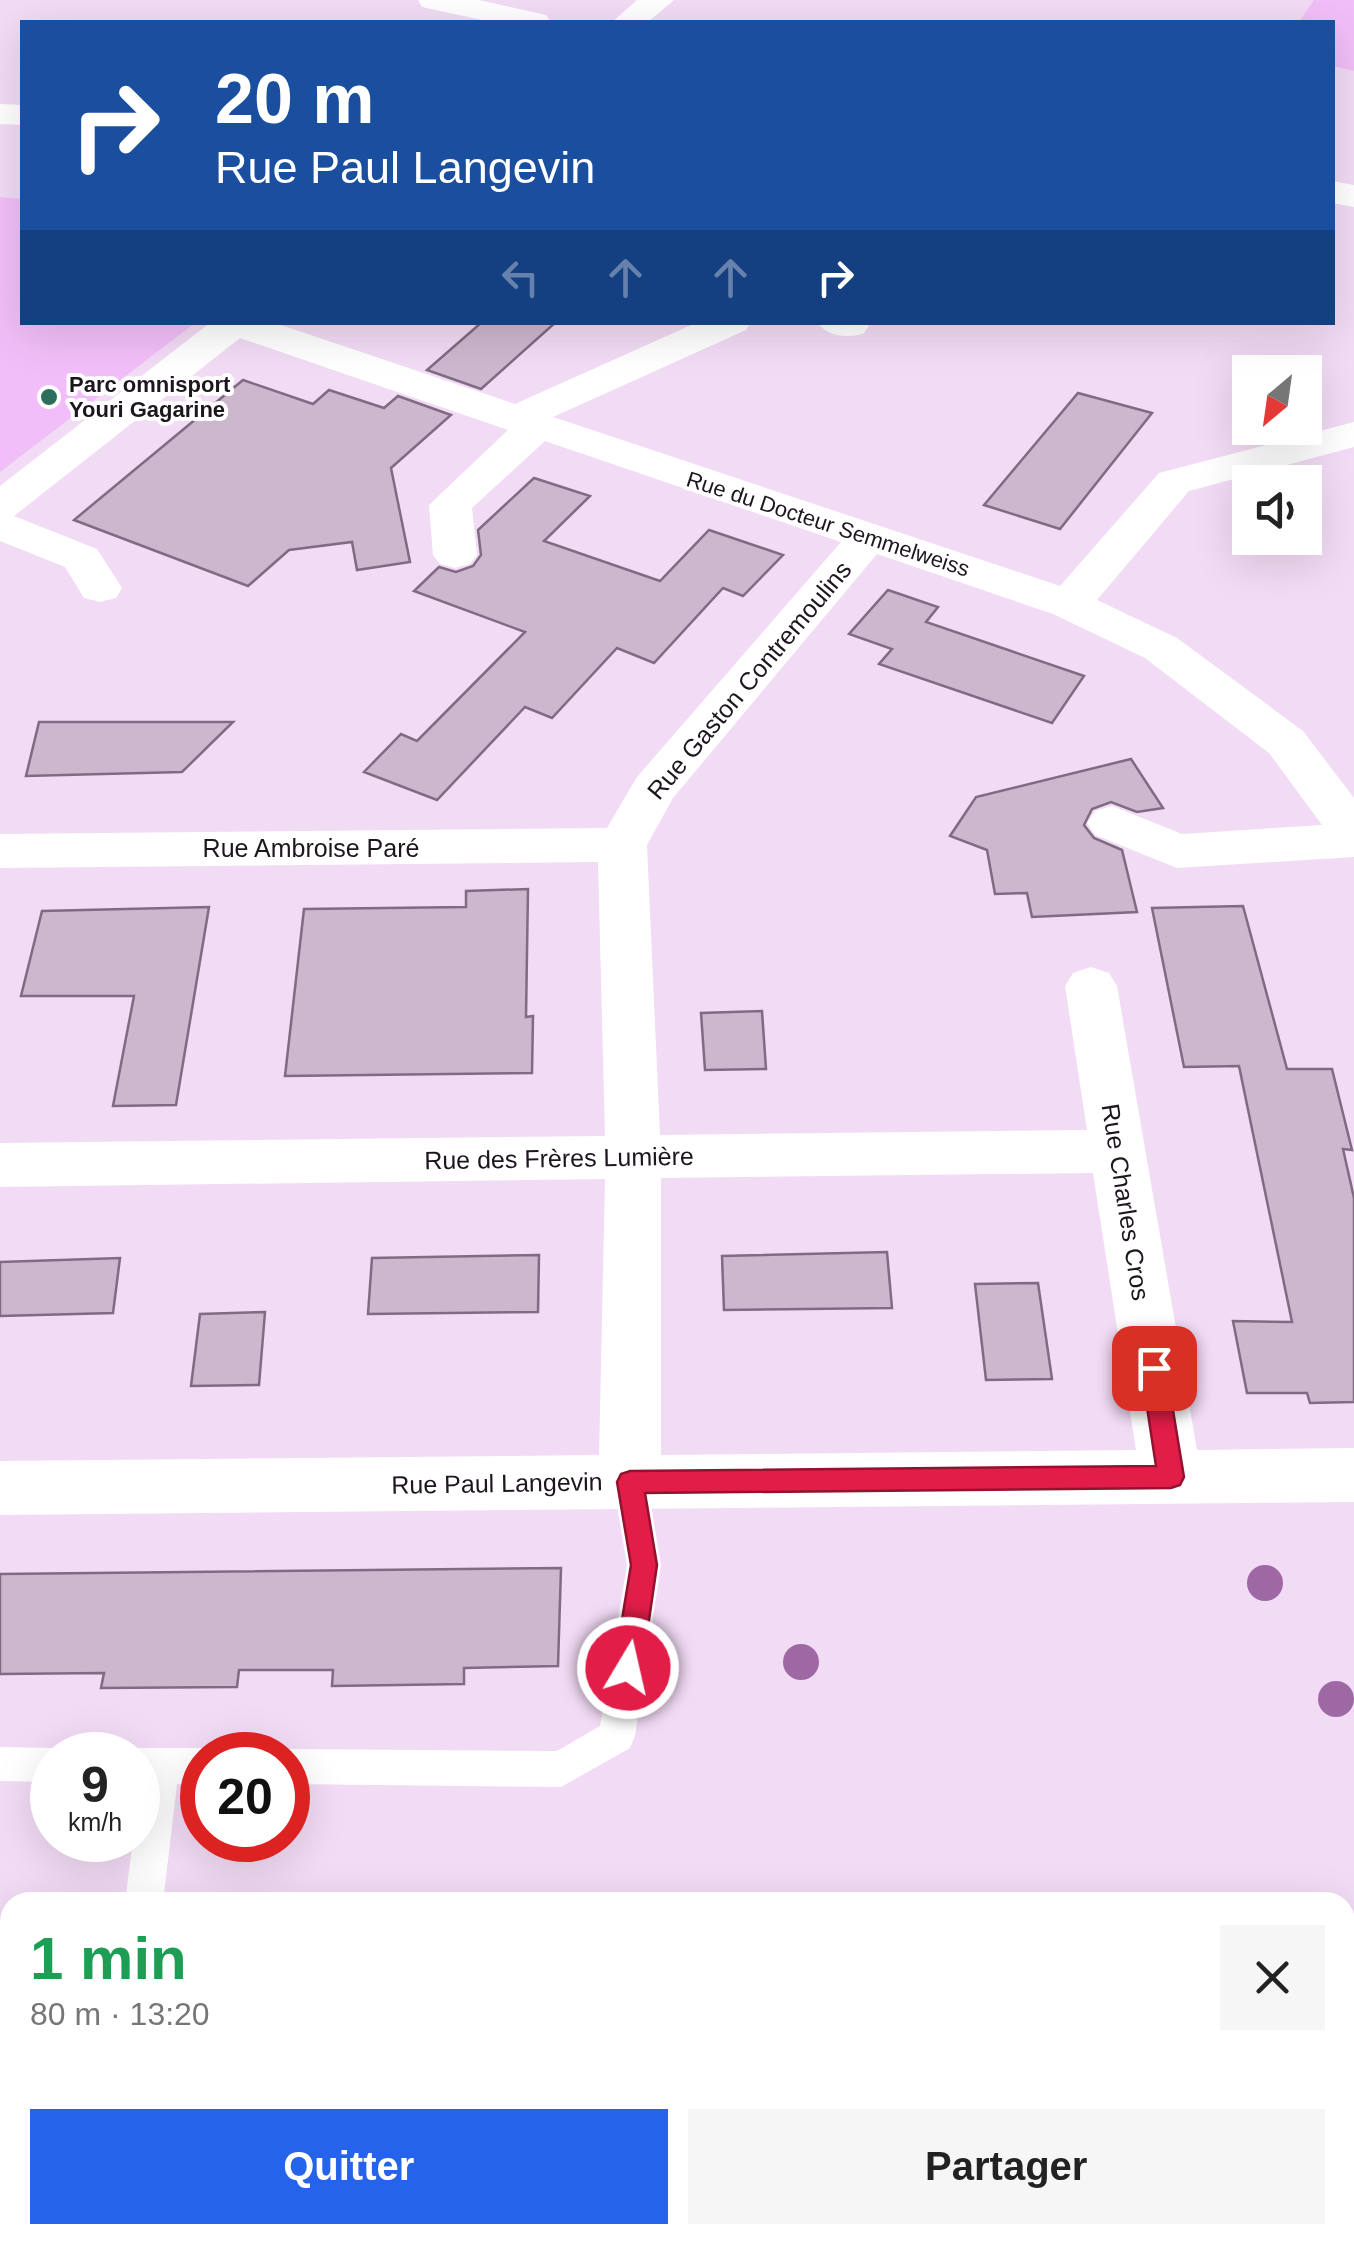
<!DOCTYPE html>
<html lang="fr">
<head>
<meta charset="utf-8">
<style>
	body { margin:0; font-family:Arial,sans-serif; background:#f6f6f6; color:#222; height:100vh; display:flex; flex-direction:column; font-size:38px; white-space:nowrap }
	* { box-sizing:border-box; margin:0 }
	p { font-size:32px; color:#767676 }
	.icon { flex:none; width:55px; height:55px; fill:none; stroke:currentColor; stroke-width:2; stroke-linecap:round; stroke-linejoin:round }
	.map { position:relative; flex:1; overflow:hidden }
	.drawer { position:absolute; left:0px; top:1892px; width:1355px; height:352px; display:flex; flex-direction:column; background:#fff; border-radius:30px 30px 0 0; box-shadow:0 10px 40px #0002 }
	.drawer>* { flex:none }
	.hud { position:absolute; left:20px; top:20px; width:1315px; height:305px; border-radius:0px; box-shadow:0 10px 40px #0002; background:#1a4fa0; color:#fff; overflow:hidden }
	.needle { width:65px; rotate:209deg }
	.buttons { position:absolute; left:1232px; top:355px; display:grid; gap:20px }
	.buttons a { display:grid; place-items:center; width:90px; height:90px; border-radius:0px; background:#fff; box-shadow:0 10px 40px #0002; font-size:50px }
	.speed { position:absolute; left:30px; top:1732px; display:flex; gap:20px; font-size:50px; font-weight:700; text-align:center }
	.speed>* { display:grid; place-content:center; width:130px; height:130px; border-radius:50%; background:#fff; box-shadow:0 10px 40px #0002; line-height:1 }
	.speed small { font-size:25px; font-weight:400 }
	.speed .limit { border:15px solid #d22; background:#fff; color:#111 }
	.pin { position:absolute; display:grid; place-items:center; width:85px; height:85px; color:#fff; margin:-42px; border-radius:20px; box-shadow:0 5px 15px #0006 }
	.me { position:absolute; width:110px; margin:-55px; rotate:9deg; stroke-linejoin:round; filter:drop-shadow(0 0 8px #0008) }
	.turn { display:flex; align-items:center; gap:35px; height:210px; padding:0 30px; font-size:45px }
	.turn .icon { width:130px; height:130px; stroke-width:2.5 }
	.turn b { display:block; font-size:70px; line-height:85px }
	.lanes { display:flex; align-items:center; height:95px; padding:0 30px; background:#0003; justify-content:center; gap:50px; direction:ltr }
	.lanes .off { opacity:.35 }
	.round { display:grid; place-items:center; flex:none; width:105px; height:105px; border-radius:0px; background:#f6f6f6 }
	.summary { display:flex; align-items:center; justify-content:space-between; height:170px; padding:0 30px }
	h1 { font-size:60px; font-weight:600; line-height:75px; color:#1e9e55 }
	.action { display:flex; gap:20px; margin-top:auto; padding:20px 30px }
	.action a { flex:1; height:115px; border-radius:0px; background:#2563eb; color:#fff; font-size:40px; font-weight:600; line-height:115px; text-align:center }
	.action a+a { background:#f6f6f6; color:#222 }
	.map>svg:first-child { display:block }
	.built { fill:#e9cdec }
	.green { fill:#f2bef9 }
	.building { fill:#cdb7cf; stroke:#7f6b82; stroke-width:2.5 }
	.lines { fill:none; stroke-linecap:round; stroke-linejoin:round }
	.lane { fill:#fff; fill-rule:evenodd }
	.street { fill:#fff; fill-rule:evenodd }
	.tree { fill:#9e68a5 }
	.route { fill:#e11d48; stroke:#92132f; stroke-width:2.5 }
	.poi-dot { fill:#2c6d5b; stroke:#fff; stroke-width:4 }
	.labels { text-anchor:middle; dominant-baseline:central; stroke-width:8; stroke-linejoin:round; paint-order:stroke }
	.far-poi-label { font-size:22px; font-weight:bold; fill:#1e161f; stroke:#fff; text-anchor:start }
	.far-street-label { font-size:22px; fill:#1e161f; stroke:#fff }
	.street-label { font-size:25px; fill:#1e161f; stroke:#fff }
</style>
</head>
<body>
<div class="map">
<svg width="1354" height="2243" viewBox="0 0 1354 2243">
	<rect width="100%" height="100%" fill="#f2dbf5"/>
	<path class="built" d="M 0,2020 L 10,2027 L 10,2235 L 328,2235 L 340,2243 L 0,2243 Z"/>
	<g class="green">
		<path d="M 1314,0 L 1354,0 L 1354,71 L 1333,66 L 1332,22 L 1299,22 Z"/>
		<path d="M 0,197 L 22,199 L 22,322 L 195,323 L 0,472 Z"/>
	</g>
	<g class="building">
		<path d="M 482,322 L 556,322 L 481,389 L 427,370 Z"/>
		<path d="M 243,380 L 313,404 L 329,390 L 384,408 L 398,396 L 451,415 L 391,468 L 410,562 L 357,570 L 352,542 L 289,550 L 248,586 L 74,520 Z"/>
		<path d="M 1078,393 L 1152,413 L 1060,529 L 984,505 Z"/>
		<path d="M 534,478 L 590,496 L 544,541 L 660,581 L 709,530 L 783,555 L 743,596 L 723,588 L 654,663 L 617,648 L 552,718 L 525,707 L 437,800 L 364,772 L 401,734 L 417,741 L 525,632 L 414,591 L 439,567 L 456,572 L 473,566 L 481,555 L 478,530 Z"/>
		<path d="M 888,590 L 938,607 L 926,622 L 1084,676 L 1052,723 L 879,664 L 892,649 L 849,634 Z"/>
		<path d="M 39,722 L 233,722 L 182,772 L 26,776 Z"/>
		<path d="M 1131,759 L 1163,808 L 1137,812 L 1111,802 L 1092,809 L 1084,825 L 1094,838 L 1122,850 L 1137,912 L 1032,917 L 1027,893 L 995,894 L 987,850 L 950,836 L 976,797 Z"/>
		<path d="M 528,889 L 526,1017 L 533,1016 L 532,1073 L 285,1076 L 304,909 L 466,907 L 466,891 Z"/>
		<path d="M 1243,906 L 1287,1069 L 1332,1069 L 1352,1150 L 1343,1149 L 1354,1198 L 1354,1402 L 1310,1403 L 1307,1393 L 1247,1393 L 1233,1321 L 1292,1322 L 1239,1066 L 1184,1067 L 1152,908 Z"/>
		<path d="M 209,907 L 176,1105 L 113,1106 L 134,996 L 21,996 L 42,911 Z"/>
		<path d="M 762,1011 L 766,1069 L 705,1070 L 701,1013 Z"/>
		<path d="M 887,1252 L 892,1308 L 724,1310 L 722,1256 Z"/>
		<path d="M 539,1255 L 538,1312 L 368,1314 L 372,1258 Z"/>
		<path d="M 120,1258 L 113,1313 L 0,1316 L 0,1262 Z"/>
		<path d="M 1038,1283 L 1052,1379 L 986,1380 L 975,1284 Z"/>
		<path d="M 265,1312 L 259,1385 L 191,1386 L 200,1314 Z"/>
		<path d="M 561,1568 L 558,1666 L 464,1668 L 464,1684 L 332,1686 L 333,1670 L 239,1670 L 237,1687 L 101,1688 L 104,1673 L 0,1674 L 0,1574 Z"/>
	</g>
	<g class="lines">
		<g class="lane">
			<path d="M 630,1467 L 642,1472 L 647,1482 L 661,1565 L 635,1736 L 630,1748 L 561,1787 L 288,1784 L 288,1755 L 275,1755 L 288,1749 L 557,1751 L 600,1726 L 627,1565 L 613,1482 L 618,1472 Z"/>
			<path d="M 0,1747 L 52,1748 L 66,1755 L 52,1755 L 52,1782 L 0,1781 Z"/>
			<path d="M 138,1748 L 202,1748 L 216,1755 L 202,1755 L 202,1783 L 177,1784 L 163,1902 L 125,1902 L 133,1840 L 138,1840 L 138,1755 L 124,1755 Z"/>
		</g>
		<g class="street">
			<path d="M 418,0 L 479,0 L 546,15 L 551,22 L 491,22 L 422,7 Z"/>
			<path d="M 637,0 L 674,0 L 648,22 L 612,22 Z"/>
			<path d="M 0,104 L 22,105 L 22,125 L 0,124 Z"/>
			<path d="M 1332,181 L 1354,185 L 1354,207 L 1332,203 Z"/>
			<path d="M 211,322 L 272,322 L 515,404 L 698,322 L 751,322 L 746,330 L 553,417 L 1060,586 L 1159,473 L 1354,422 L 1354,447 L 1189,491 L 1097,600 L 1177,638 L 1303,731 L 1354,798 L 1354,857 L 1177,868 L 1095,835 L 1087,823 L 1095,811 L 1112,806 L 1182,834 L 1322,825 L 1269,753 L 1145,658 L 1053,614 L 877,554 L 673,798 L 647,845 L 660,1135 L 1087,1130 L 1065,986 L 1073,973 L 1091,967 L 1109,973 L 1117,986 L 1197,1450 L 1354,1448 L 1354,1502 L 0,1515 L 0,1461 L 599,1455 L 605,1179 L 0,1187 L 0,1143 L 605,1136 L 598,862 L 0,868 L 0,834 L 607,828 L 637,777 L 841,542 L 545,441 L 472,508 L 477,555 L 470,564 L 455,568 L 440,564 L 433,555 L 429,505 L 508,430 L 240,338 L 14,516 L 97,549 L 122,588 L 116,598 L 100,602 L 84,598 L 65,567 L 0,541 L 0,486 ZM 1093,1173 L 1136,1450 L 661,1455 L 661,1178 Z"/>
			<path d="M 817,322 L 866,322 L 869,326 L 863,334 C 847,338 827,337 817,322 Z"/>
		</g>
	</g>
	<g class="tree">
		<circle cx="1265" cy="1583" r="18"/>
		<circle cx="801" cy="1662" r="18"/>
		<circle cx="1336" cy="1699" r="18"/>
	</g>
	<path class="route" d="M 1154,1358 L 1162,1361 L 1166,1368 L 1184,1477 L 1180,1485 L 1171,1488 L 645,1493 L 657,1565 L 642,1668 L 638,1676 L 628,1680 L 618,1676 L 614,1668 L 631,1565 L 617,1482 L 621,1474 L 630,1471 L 1156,1466 L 1141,1368 L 1145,1361 Z"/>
	<circle class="poi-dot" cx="49" cy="397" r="10"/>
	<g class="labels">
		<g class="far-poi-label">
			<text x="69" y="384">Parc omnisport<tspan x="69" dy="25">Youri Gagarine</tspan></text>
		</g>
		<g class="far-street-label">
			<text transform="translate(828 524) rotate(18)">Rue du Docteur Semmelweiss</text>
		</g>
		<g class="street-label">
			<text transform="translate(749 680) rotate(-50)">Rue Gaston Contremoulins</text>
			<text x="311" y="848">Rue Ambroise Paré</text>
			<text transform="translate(559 1158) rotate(-1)">Rue des Frères Lumière</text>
			<text transform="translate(1126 1202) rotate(81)">Rue Charles Cros</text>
			<text transform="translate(497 1483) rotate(-1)">Rue Paul Langevin</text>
		</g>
	</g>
</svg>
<div class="buttons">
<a><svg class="needle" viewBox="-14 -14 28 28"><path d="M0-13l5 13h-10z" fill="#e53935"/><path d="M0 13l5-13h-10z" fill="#767676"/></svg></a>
<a><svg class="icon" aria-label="sound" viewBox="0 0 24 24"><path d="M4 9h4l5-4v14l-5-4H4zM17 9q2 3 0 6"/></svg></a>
</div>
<div class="speed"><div>9<small>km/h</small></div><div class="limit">20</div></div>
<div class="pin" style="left:1154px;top:1368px;background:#d93025"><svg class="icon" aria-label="arrive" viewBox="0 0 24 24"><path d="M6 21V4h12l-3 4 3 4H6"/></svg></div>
<svg class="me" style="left:628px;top:1668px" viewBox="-20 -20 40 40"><circle r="17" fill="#e11d48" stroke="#fff" stroke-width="3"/><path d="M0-11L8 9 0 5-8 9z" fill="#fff"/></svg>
<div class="hud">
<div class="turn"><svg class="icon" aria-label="right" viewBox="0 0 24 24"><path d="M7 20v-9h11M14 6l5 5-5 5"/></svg><div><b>20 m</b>Rue Paul Langevin</div></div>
<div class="lanes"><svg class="icon off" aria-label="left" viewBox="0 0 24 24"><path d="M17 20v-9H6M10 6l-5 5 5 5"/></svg><svg class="icon off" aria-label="ahead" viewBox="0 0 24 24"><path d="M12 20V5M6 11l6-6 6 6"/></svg><svg class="icon off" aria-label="ahead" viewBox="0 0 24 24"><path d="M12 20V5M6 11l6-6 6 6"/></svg><svg class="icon" aria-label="right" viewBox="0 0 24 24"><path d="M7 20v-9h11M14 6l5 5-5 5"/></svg></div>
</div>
<section class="drawer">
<div class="summary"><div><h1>1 min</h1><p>80 m · 13:20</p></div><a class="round"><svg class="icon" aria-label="close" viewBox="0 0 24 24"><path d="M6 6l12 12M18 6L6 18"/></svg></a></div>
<div class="action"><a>Quitter</a><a>Partager</a></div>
</section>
</div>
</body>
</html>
